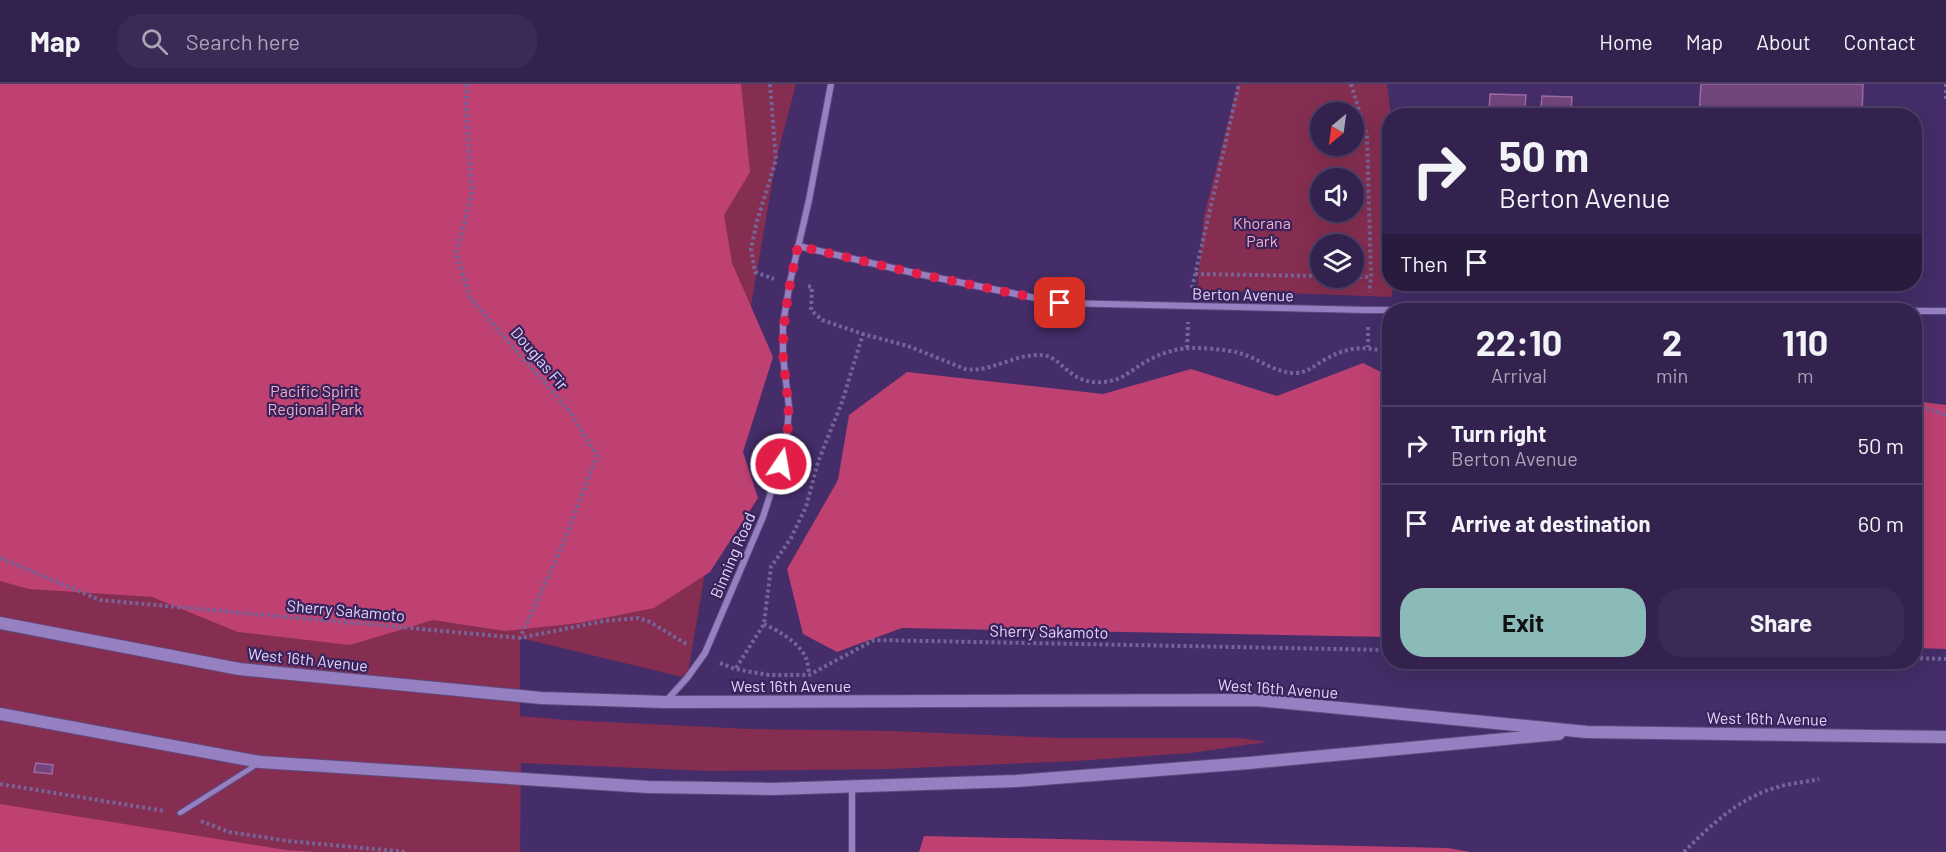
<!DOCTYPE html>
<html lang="en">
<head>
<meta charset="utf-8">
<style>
	body { margin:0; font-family:Barlow,sans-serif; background:#3b2a55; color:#f1f3f6; height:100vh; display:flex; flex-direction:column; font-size:22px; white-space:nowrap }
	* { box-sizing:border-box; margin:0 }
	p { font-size:20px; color:#a9a4b6 }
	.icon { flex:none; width:33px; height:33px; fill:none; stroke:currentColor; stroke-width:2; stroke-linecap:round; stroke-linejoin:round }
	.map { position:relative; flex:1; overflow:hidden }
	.details { position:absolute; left:1382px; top:219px; width:540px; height:366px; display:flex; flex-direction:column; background:#33224e; border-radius:24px; box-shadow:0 6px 24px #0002,0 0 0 2px #4e3f66 }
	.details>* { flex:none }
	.banner { position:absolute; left:1382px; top:24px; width:540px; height:183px; border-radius:24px; box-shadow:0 6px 24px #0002,0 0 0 2px #4e3f66; background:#33224e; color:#f1f3f6; overflow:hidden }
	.needle { width:39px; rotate:209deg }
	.controls { position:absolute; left:1310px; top:18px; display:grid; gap:12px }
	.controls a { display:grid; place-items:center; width:54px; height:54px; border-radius:50%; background:#33224e; box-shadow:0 6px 24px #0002,0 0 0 2px #4e3f66; font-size:30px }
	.pin { position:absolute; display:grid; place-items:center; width:51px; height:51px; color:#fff; margin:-26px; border-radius:12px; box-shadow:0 3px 9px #0006 }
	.me { position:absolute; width:66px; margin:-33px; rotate:12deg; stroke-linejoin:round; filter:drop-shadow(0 0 4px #0008) }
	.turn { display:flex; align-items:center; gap:21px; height:126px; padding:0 18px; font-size:27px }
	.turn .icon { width:78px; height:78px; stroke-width:2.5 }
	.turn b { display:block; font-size:42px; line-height:51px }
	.then { display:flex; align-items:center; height:57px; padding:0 18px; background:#0003; gap:12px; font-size:22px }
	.eta { display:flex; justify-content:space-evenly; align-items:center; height:102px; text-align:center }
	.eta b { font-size:36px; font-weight:700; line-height:42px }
	.button { display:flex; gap:12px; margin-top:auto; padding:12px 18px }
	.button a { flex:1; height:69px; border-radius:24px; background:#8bbbb9; color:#111; font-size:24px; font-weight:700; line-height:69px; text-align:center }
	.button a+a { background:#3b2a55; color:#f1f3f6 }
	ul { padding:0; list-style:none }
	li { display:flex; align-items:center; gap:18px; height:78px; padding:0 18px; border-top:2px solid #4e3f66 }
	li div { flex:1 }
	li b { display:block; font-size:22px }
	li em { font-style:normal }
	header { display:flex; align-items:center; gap:36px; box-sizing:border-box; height:84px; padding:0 30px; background:#33224e; border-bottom:2px solid #4e3f66 }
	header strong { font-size:28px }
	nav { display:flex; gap:33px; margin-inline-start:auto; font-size:21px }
	.search { width:420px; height:54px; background:#3b2a55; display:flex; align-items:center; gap:15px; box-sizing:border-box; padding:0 21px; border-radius:24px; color:#a9a4b6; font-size:22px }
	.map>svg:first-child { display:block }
	.green { fill:#862e51; fill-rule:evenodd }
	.forest { fill:#be4172 }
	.building { fill:#72467d; stroke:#996ba4; stroke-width:1.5 }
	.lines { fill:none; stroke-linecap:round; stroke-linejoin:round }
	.lane-casing { stroke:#5e497c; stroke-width:7 }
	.street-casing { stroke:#5e497c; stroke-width:8 }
	.secondary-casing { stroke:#5e497c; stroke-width:14 }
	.path { stroke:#766397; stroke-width:4; stroke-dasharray:3 3; stroke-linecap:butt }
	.lane { stroke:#9780c2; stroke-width:4.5 }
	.street { stroke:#9780c2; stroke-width:6 }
	.secondary { stroke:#9780c2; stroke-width:12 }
	.route { stroke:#e11d48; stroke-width:10; stroke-dasharray:0 18 }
	.labels { text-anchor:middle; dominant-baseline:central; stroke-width:4.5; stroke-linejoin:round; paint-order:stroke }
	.park-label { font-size:16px; fill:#efb0c3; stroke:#3a235c }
	.street-label { font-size:16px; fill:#e1d6fa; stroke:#3a235c }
</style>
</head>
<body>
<header>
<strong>Map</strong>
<div class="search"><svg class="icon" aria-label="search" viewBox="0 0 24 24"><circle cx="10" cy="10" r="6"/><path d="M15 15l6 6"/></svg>Search here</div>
<nav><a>Home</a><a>Map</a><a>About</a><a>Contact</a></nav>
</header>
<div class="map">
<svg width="1946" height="768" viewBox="0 0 1946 768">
	<rect width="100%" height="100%" fill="#442d68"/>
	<g class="green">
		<path d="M 0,0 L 796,0 L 776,76 L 687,594 L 520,554 L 520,632 L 566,636 L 750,645 L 892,647 L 1060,654 L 1240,654 L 1267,658 L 1191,669 L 1075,677 L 888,685 L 709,687 L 521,679 L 520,768 L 0,768 Z"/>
		<path d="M 1238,0 L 1387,0 L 1391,31 L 1389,32 L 1389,200 L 1393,200 L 1392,213 L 1197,206 L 1204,132 ZM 1320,28 L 1353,28 L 1353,62 L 1320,62 ZM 1320,94 L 1353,94 L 1353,128 L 1320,128 ZM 1320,160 L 1353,160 L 1353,194 L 1320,194 Z"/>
	</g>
	<g class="forest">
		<path d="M 0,0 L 741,0 L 750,88 L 724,131 L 732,179 L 773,273 L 743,368 L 758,414 L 710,488 L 654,524 L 579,539 L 505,547 L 433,536 L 350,561 L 238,548 L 152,513 L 29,505 L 0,497 Z"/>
		<path d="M 1363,279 L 1389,292 L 1389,553 L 902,544 L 837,568 L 803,550 L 787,485 L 838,396 L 849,331 L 907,288 L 1103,310 L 1191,285 L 1277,312 Z"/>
		<path d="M 1914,317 L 1946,321 L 1946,565 L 1914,564 Z"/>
		<path d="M 0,720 L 286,766 L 316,768 L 0,768 Z"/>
		<path d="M 924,752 L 1448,764 L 1470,768 L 919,768 Z"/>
	</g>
	<g class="building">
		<path d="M 1701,0 L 1863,0 L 1862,32 L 1699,32 Z"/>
		<path d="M 1490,10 L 1526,11 L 1525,23 L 1541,23 L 1542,12 L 1572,13 L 1571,28 L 1588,28 L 1588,32 L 1475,32 L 1475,27 L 1489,27 Z"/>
		<path d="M 36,679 L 53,681 L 52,690 L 34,688 Z"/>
	</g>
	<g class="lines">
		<g class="lane-casing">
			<path id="lane" d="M 180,729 L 256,681"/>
		</g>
		<g class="street-casing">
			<g id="street">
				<path d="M 798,162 L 914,189 L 1060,219 L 1367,226 L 1946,227"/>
				<path d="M 667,616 L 687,594 L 705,569 L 763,433 L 786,362 L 789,323 L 783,272 L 783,240 L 790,198 L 809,116 L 831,0"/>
				<path d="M 852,703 L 852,768"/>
			</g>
		</g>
		<g class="secondary-casing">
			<g id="secondary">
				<path d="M 0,539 L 239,585 L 541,614 L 665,618 L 1257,616 L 1587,648 L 1946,653"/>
				<path d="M 0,630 L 260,678 L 648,703 L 772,705 L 1016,697 L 1249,679 L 1559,650"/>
			</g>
		</g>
		<g class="path">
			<path d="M 467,0 L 466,24 L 472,111 L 456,169 L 470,214 L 571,329 L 597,372 L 563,460 L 520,554"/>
			<path d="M 770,0 L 776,76 L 757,137 L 751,165 L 755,188 L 774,195"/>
			<path d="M 1351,0 L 1367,52 L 1371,193 L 1369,208"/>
			<path d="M 1946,0 L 1946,15"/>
			<path d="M 1195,190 L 1320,192"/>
			<path d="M 1353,193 L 1371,193"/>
			<path d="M 808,202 L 812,203 L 811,226 L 822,236 L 863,250 L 908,262 L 965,285 C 990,289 1014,270 1040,271 C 1054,271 1061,282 1071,289 C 1082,298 1097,300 1110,297 C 1123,295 1132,286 1142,280 C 1156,271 1173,265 1189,264 C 1205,264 1224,265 1239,269 C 1258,274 1275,289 1295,289 C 1307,289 1314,282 1324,276 C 1347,263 1364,261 1389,269"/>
			<path d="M 1192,204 L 1239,0"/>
			<path d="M 1368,243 L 1368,263"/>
			<path d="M 1187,264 L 1188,238"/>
			<path d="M 1914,320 L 1946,331"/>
			<path d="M 0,474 L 100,516 L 520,554 L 604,537 L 638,534 L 650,538 L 688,561"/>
			<path d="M 764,540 C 779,547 802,560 807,577 C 808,581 809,587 809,591"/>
			<path d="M 1914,574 L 1946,575"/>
			<path d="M 720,579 L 735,585 L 769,591 L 809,591 L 874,556 L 1389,566"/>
			<path d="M 736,584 L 764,540 L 771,483 L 791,454 L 806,423 L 818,378 L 842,318 L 863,250"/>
			<path d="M 0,700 L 165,727"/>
			<path d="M 201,737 L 229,748 L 289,757 L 406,768"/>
			<path d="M 1684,768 C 1711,741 1740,713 1778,703 C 1791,699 1806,698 1819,695"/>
		</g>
		<use href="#lane" class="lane"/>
		<use href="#street" class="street"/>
		<use href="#secondary" class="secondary"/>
	</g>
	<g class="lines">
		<path class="route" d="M 781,380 C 786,361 790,340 788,320 C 787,303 784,286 783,269 C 783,232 790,198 798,162 L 914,189 L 1060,219"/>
	</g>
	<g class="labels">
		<g class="park-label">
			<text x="1262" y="138">Khorana<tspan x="1262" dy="18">Park</tspan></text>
			<text x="315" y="306">Pacific Spirit<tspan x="315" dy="18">Regional Park</tspan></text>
		</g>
		<g class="street-label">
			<text transform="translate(1243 210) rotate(1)">Berton Avenue</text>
			<text transform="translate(540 274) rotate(49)">Douglas Fir</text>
			<text transform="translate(732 471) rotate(-67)">Binning Road</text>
			<text transform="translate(346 526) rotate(5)">Sherry Sakamoto</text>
			<text transform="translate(1049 547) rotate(1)">Sherry Sakamoto</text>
			<text transform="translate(308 575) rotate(6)">West 16th Avenue</text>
			<text x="791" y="601">West 16th Avenue</text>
			<text transform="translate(1278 604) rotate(4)">West 16th Avenue</text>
			<text transform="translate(1767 634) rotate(1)">West 16th Avenue</text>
		</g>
	</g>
</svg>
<div class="controls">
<a><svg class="needle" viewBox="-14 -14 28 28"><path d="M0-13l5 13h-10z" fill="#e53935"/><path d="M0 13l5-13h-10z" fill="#a9a4b6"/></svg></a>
<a><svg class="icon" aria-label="sound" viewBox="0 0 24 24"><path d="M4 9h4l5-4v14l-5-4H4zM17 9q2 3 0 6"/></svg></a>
<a><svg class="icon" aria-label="layers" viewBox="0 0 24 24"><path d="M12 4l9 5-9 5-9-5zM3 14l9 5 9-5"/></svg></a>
</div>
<div class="pin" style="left:1060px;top:219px;background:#d93025"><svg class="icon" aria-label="arrive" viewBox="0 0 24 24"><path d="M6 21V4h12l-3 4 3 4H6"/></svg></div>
<svg class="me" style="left:781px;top:380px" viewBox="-20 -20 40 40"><circle r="17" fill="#e11d48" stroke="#fff" stroke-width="3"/><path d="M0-11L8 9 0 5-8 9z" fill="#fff"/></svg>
<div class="banner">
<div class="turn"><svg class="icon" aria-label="right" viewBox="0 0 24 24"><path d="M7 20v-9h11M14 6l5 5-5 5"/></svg><div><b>50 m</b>Berton Avenue</div></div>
<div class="then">Then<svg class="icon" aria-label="arrive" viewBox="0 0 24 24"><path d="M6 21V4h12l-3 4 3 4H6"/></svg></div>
</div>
<section class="details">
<div class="eta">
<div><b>22:10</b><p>Arrival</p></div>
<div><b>2</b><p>min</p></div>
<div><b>110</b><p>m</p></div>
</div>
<ul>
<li><svg class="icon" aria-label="right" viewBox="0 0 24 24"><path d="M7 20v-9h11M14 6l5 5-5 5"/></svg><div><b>Turn right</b><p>Berton Avenue</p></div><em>50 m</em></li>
<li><svg class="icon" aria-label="arrive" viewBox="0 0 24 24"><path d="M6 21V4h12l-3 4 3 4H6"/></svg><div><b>Arrive at destination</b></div><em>60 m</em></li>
</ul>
<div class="button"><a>Exit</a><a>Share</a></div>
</section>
</div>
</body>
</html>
